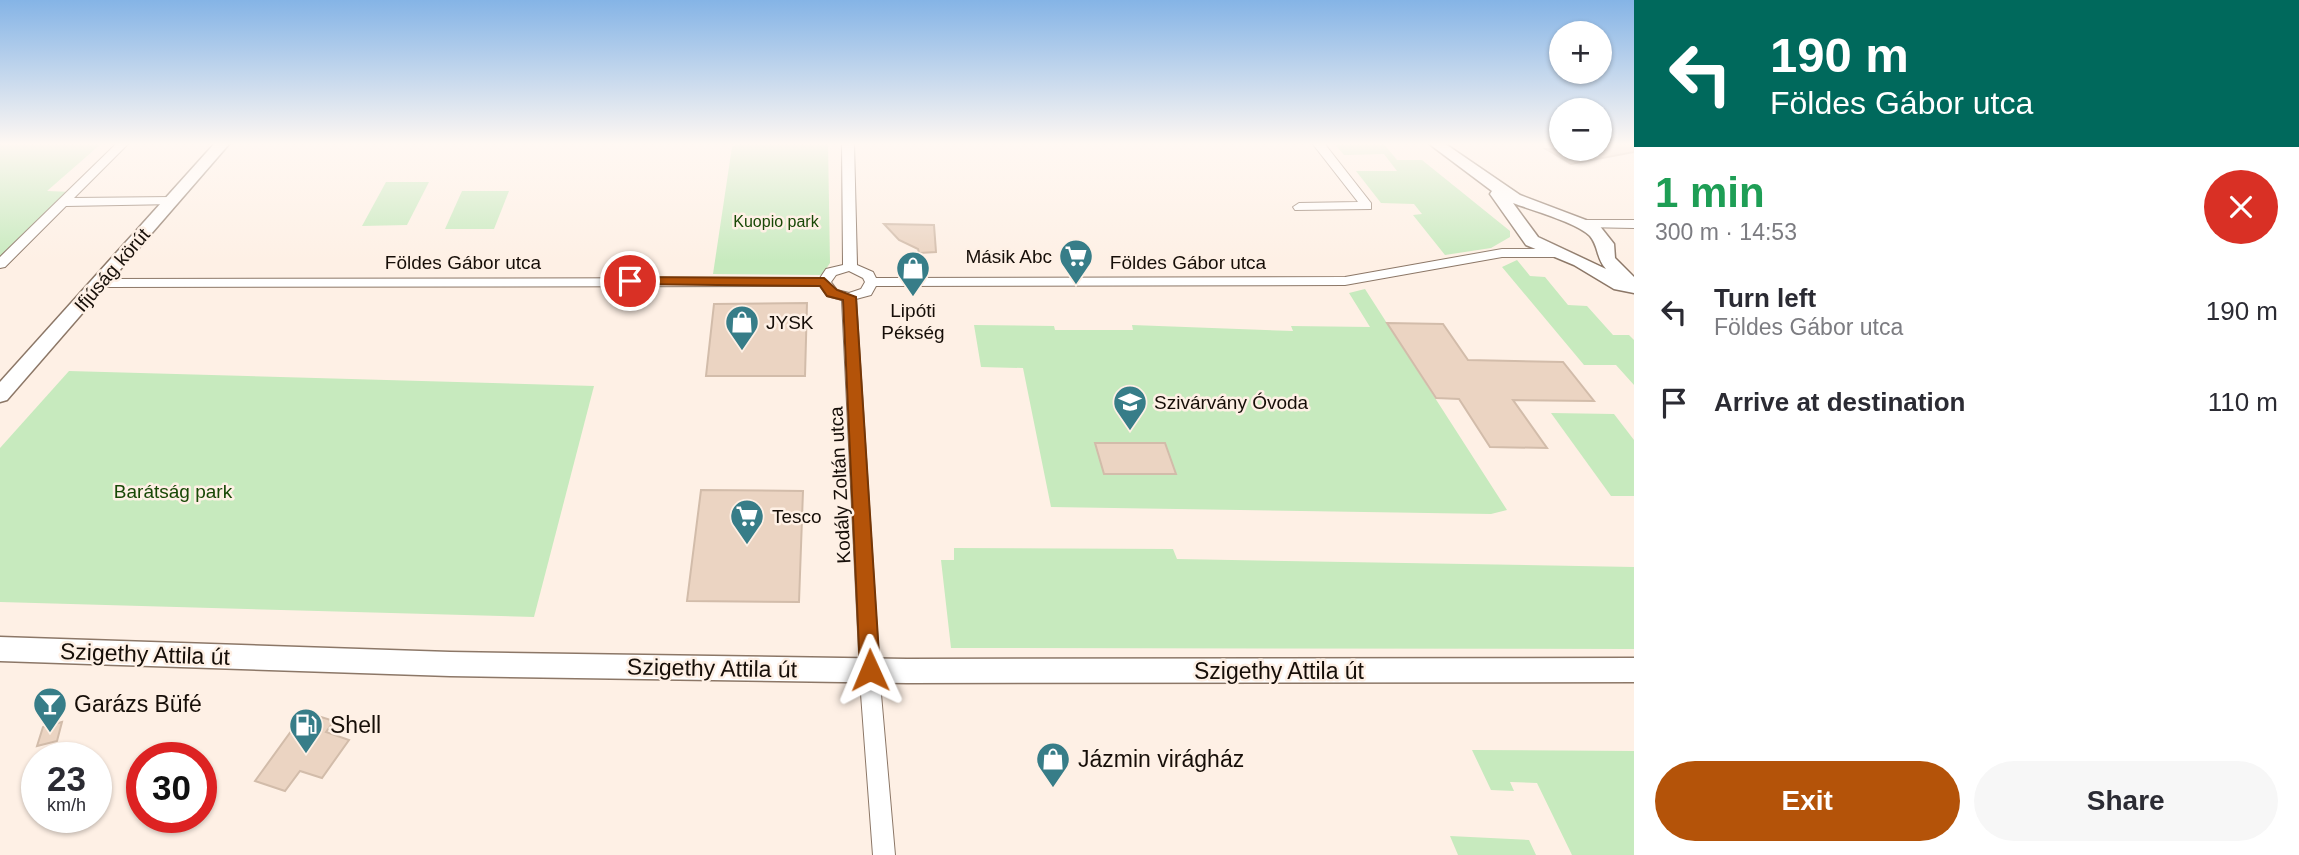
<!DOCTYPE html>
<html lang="en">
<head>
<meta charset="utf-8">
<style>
	body { margin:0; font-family:Helvetica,sans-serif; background:#f7f7f7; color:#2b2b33; height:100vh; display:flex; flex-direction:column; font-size:26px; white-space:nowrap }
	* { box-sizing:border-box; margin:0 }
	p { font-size:23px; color:#7c7c81 }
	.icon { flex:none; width:38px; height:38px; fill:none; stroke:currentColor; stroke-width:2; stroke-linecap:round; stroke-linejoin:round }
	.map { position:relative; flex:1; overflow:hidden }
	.drawer { display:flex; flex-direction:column; background:#fff; width:665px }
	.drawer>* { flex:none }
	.hud { background:#00695c; color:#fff; overflow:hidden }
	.controls { position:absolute; left:1549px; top:21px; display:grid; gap:14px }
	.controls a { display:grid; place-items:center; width:63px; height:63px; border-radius:50%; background:#fff; box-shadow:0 2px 5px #0004; font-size:35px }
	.speed { position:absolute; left:21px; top:742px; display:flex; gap:14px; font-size:35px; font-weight:700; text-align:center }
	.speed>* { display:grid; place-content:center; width:91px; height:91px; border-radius:50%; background:#fff; box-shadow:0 2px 5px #0004; line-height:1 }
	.speed small { font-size:18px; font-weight:400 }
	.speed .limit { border:10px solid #d22; background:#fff; color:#111 }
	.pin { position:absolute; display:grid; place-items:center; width:60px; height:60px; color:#fff; margin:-30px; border:4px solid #fff; border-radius:50%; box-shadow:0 2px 7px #0007 }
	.me { position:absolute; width:77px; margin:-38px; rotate:359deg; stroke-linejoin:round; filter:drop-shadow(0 0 5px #0008) }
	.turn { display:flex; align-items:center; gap:24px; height:147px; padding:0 21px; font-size:32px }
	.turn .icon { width:91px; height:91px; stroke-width:2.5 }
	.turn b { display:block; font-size:49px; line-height:60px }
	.round { display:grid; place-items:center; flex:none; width:74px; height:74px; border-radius:37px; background:#f7f7f7 }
	.overview { display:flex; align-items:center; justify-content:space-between; height:119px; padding:0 21px }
	h1 { font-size:42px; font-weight:700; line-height:52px; color:#1e9e55 }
	.button { display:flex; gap:14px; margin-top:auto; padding:14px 21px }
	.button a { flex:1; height:80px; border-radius:42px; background:#b45309; color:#fff; font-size:28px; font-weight:700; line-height:80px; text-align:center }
	.button a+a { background:#f7f7f7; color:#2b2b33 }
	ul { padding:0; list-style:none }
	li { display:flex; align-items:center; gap:21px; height:91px; padding:0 21px }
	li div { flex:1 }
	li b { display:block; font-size:26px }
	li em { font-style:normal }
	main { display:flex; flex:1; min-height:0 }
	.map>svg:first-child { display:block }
	.green { fill:#c7eabe }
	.building { fill:#ebd4c2; stroke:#d2bcaa; stroke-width:2 }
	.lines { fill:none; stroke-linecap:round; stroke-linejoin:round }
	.street-casing { stroke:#8c7767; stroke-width:2 }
	.secondary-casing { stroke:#8c7767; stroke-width:3 }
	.street { fill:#fff; fill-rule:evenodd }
	.secondary { fill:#fff; fill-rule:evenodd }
	.route { fill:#b45309; stroke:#753606; stroke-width:2 }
	.labels { text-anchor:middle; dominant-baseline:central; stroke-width:5; stroke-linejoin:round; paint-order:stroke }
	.far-park-label { font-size:16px; fill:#184806; stroke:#fef0e5 }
	.poi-label { font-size:19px; fill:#160e08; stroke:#fef0e5; text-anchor:start }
	.street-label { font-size:19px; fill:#160e08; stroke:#fef0e5 }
	.park-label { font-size:19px; fill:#184806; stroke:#fef0e5 }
	.near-street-label { font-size:23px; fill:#160e08; stroke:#fef0e5 }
	.near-poi-label { font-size:23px; fill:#160e08; stroke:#fef0e5; text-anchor:start }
</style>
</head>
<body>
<main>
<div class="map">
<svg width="1634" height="855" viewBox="0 0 1634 855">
	<rect width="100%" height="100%" fill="#fef0e5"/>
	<g class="green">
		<path d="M 0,143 L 102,143 L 47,191 L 74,192 L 0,262 Z"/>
		<path d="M 739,143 L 828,143 L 830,263 L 822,275 L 713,274 L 732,147 Z"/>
		<path d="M 1334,143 L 1383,143 L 1397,160 L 1422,160 L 1510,231 L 1510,237 L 1491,248 L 1445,255 L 1413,215 L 1422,214 L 1414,204 L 1381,203 L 1356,171 L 1397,171 L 1384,154 L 1344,155 Z"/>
		<path d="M 386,182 L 429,182 L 407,225 L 362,226 Z"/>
		<path d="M 462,191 L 509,191 L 494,229 L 445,229 Z"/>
		<path d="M 1517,260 L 1530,276 L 1545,277 L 1568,305 L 1587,306 L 1613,335 L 1629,335 L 1634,340 L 1634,385 L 1616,365 L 1584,365 L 1502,267 Z"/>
		<path d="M 1365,289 L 1507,510 L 1491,514 L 1051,507 L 1023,368 L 981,367 L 974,325 L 1054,326 L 1055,330 L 1133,330 L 1132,325 L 1293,331 L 1291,326 L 1370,327 L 1349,293 Z"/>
		<path d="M 69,371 L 594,386 L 534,617 L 0,602 L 0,448 Z"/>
		<path d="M 1551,413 L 1614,414 L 1634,440 L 1634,496 L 1611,496 Z"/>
		<path d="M 954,548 L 1173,549 L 1177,559 L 1634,567 L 1634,649 L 951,648 L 941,560 L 954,560 Z"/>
		<path d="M 1472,750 L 1634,751 L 1634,855 L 1572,855 L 1537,783 L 1510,782 L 1514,791 L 1491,790 Z"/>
		<path d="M 1450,836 L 1529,840 L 1536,855 L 1458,855 Z"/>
	</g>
	<g class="building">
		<path d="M 1600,143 L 1634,143 L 1634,152 L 1571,164 L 1546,149 L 1600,149 Z"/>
		<path d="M 884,224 L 934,225 L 936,252 L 919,253 L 918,249 L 899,240 Z"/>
		<path d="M 807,303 L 805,376 L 706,376 L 714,304 Z"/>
		<path d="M 1387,323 L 1443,324 L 1468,360 L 1563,362 L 1594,401 L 1513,400 L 1547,448 L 1490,447 L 1459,399 L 1436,398 Z"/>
		<path d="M 1095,443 L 1165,443 L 1176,474 L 1104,474 Z"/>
		<path d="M 701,490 L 803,491 L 799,602 L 687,601 Z"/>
		<path d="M 305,712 L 334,721 L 326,732 L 349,740 L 322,778 L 300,771 L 285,791 L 255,781 Z"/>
		<path d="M 62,722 L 57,741 L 37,746 L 43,727 Z"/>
	</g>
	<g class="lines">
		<g class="street-casing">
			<g id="street">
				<path d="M 117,143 L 129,143 L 74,198 L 172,197 L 178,201 L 176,204 L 66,206 L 5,267 L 0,268 L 0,257 Z"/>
				<path d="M 842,143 L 854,143 L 857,265 L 873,272 L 876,278 L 1345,277 L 1502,249 L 1558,249 L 1564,253 L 1558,257 L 1502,257 L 1345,285 L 876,286 L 871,295 L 856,299 L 881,694 L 895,855 L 873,855 L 861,694 L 842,300 L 827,296 L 820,286 L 101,287 L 94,283 L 101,279 L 820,278 L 826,269 L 843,265 ZM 849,271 L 863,278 L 865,282 L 861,289 L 849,293 L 837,290 L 831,282 L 836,275 Z"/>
				<path d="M 1312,143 L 1324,143 L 1371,203 L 1371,209 L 1295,210 L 1293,207 L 1299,203 L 1358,202 Z"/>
				<path d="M 1585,220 L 1634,220 L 1634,228 L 1581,227 L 1579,224 Z"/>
			</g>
		</g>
		<g class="secondary-casing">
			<g id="secondary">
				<path d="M 215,143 L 230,143 L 7,400 L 0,402 L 0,382 Z"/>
				<path d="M 1428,143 L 1444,143 L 1520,195 L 1599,225 L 1614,244 L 1615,258 L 1634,277 L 1634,293 L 1614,289 L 1574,265 L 1526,245 L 1490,194 L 1492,191 ZM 1513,203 C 1531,210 1578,223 1590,236 C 1599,247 1596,258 1606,269 L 1538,237 Z"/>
				<path d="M 0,637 L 450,652 L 907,659 L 1634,658 L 1634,682 L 907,683 L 450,676 L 0,661 Z"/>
			</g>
		</g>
		<use href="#street" class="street"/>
		<use href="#secondary" class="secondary"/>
	</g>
	<linearGradient id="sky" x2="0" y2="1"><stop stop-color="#85b4e6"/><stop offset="0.55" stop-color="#fff8f3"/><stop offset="1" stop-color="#fff8f3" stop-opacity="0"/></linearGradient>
	<rect width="1634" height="262" fill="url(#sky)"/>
	<path class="route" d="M 630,277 L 824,278 L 837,290 L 856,297 L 880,670 L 877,676 L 870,679 L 863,676 L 860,670 L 843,300 L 827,296 L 820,286 L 625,284 L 625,278 Z"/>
	<defs>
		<g id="supermarket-pin" transform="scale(1.75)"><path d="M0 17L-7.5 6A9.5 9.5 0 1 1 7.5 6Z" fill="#377d88" stroke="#fef0e5"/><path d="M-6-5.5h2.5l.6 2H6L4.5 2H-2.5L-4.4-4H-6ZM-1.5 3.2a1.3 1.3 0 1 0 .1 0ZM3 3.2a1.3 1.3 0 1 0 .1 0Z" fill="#fff"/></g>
		<g id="shop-pin" transform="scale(1.75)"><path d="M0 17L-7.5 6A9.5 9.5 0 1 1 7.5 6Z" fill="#377d88" stroke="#fef0e5"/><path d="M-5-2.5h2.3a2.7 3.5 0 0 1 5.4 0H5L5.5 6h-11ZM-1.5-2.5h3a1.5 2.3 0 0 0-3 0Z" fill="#fff"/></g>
		<g id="school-pin" transform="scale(1.75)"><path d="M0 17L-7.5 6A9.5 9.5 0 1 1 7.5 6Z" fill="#377d88" stroke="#fef0e5"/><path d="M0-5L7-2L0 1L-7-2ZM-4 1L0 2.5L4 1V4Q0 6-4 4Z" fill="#fff"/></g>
		<g id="bar-pin" transform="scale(1.75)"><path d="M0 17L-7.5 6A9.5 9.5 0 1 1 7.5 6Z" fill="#377d88" stroke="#fef0e5"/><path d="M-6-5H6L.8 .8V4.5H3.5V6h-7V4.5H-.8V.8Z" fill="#fff"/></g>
		<g id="fuel-pin" transform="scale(1.75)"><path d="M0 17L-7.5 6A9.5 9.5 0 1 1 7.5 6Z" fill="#377d88" stroke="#fef0e5"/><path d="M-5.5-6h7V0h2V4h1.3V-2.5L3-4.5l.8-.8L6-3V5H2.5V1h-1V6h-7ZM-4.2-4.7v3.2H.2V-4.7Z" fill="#fff"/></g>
	</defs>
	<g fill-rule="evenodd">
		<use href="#supermarket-pin" x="1076" y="256"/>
		<use href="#shop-pin" x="913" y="268"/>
		<use href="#shop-pin" x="742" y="322"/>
		<use href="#school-pin" x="1130" y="402"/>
		<use href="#supermarket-pin" x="747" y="516"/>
		<use href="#bar-pin" x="50" y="704"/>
		<use href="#fuel-pin" x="306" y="725"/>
		<use href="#shop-pin" x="1053" y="759"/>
	</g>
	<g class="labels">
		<g class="far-park-label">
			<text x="776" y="221">Kuopio park</text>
		</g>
		<g class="poi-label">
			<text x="1052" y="256" text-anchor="end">Másik Abc</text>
			<text x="913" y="310" text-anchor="middle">Lipóti<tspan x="913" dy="22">Pékség</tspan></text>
			<text x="766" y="322">JYSK</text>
			<text x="1154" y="402">Szivárvány Óvoda</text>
			<text x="772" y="516">Tesco</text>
		</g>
		<g class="street-label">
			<text x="463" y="262">Földes Gábor utca</text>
			<text x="1188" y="262">Földes Gábor utca</text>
			<text transform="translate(112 270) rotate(-49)">Ifjúság körút</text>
			<text transform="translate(840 485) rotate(-93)">Kodály Zoltán utca</text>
		</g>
		<g class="park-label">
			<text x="173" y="491">Barátság park</text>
		</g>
		<g class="near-street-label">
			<text transform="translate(145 654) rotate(2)">Szigethy Attila út</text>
			<text transform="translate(712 668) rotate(1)">Szigethy Attila út</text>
			<text x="1279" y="671">Szigethy Attila út</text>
		</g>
		<g class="near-poi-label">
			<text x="74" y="704">Garázs Büfé</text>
			<text x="330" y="725">Shell</text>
			<text x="1078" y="759">Jázmin virágház</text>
		</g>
	</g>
</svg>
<div class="controls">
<a>+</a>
<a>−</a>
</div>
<div class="speed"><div>23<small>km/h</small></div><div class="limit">30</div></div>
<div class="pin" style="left:630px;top:281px;background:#d93025"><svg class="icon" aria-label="arrive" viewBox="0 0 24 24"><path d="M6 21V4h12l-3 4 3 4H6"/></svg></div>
<svg class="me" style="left:870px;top:670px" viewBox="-20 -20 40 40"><path d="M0-17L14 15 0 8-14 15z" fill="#b45309" stroke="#fff" stroke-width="4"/></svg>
</div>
<section class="drawer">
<div class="hud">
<div class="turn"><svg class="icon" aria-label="left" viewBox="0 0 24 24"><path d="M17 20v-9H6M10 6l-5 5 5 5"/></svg><div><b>190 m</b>Földes Gábor utca</div></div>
</div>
<div class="overview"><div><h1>1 min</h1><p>300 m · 14:53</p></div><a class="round" style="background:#d93025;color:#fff"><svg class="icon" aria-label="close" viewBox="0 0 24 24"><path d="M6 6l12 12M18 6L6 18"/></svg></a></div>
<ul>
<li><svg class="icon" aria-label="left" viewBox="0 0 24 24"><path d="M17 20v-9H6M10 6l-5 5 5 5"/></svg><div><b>Turn left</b><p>Földes Gábor utca</p></div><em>190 m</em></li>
<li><svg class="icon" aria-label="arrive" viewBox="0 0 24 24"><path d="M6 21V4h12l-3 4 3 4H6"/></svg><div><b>Arrive at destination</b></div><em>110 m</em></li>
</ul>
<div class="button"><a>Exit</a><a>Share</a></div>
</section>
</main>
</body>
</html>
